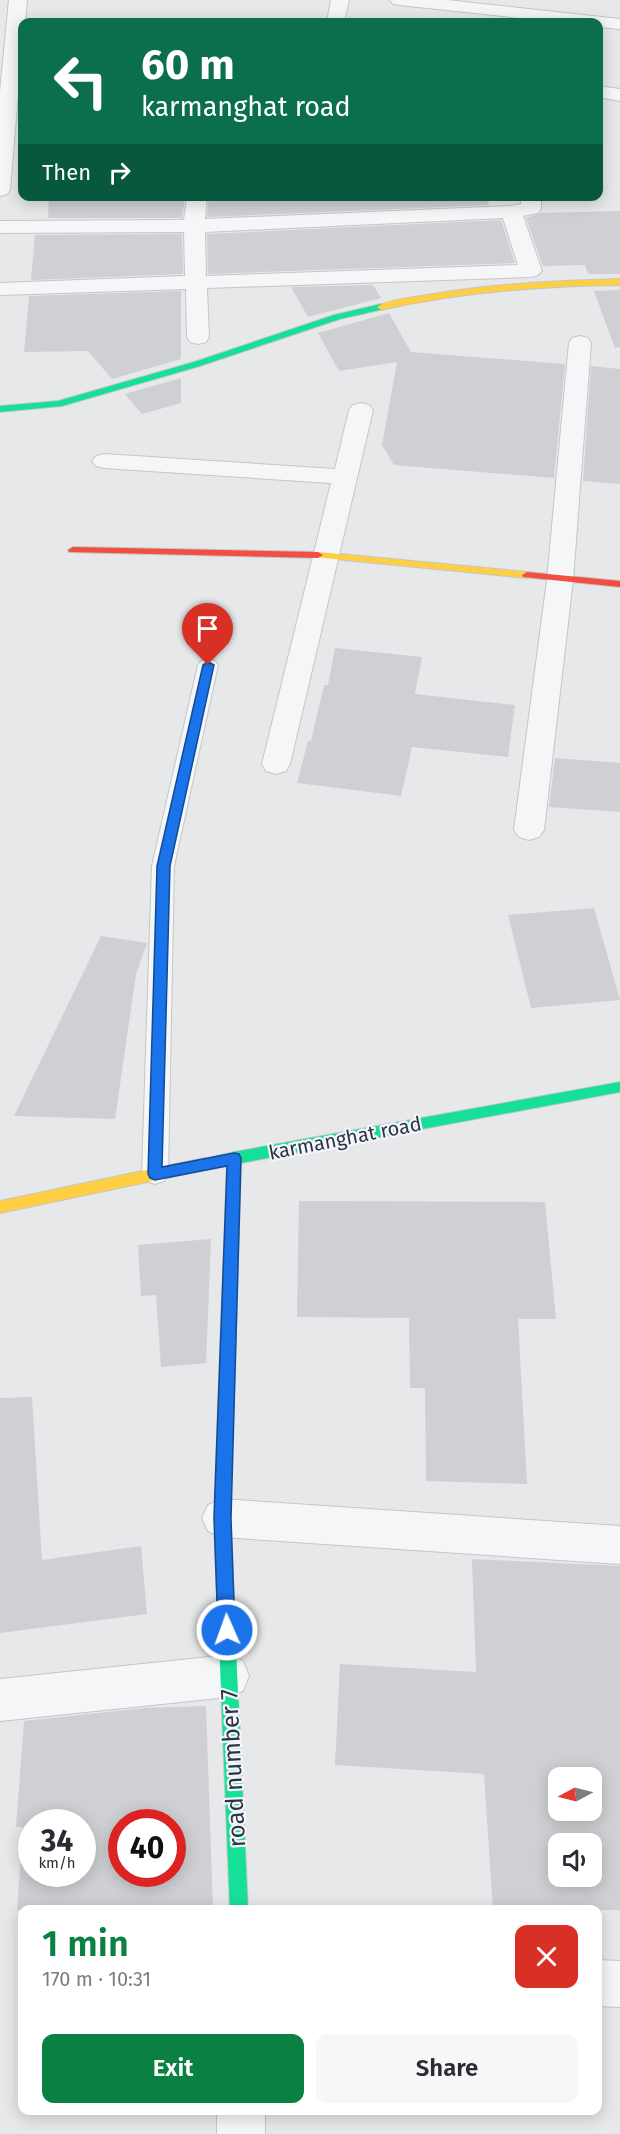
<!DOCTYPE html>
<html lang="en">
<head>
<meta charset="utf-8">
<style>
	body { margin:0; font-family:"Fira Sans",sans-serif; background:#f7f7f7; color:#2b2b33; height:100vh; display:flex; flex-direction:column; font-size:22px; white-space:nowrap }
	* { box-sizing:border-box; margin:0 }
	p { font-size:20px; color:#7c7c81 }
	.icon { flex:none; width:33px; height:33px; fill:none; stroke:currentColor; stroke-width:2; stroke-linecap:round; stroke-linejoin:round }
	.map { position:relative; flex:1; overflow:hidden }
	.drawer { position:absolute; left:18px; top:1905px; width:584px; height:210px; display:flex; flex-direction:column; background:#fff; border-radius:12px; box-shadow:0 3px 15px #0003 }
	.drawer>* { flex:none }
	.hud { position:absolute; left:18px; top:18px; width:585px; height:183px; border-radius:12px; box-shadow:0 3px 15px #0003; background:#0b6e4f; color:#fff; overflow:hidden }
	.needle { width:39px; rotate:263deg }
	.tools { position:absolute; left:548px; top:1767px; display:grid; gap:12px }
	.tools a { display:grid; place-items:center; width:54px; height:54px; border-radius:12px; background:#fff; box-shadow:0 3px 15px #0003; font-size:30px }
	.speed { position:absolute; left:18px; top:1809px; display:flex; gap:12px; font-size:30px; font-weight:700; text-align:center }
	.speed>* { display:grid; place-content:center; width:78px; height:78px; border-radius:50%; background:#fff; box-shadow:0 3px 15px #0003; line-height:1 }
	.speed small { font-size:15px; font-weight:400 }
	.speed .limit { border:9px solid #d22; background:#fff; color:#111 }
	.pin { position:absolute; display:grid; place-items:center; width:51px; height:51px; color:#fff; margin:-62px -26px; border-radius:50% 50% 50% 0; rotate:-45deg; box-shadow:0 0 6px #0007 }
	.pin .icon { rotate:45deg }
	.me { position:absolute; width:66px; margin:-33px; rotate:358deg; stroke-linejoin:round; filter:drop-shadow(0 0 4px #0008) }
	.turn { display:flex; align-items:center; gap:21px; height:126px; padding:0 24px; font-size:27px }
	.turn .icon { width:78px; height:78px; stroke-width:2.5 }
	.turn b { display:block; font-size:42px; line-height:51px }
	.then { display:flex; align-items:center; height:57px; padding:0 24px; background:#0003; gap:12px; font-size:22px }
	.round { display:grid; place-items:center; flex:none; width:63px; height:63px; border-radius:12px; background:#f7f7f7 }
	.summary { display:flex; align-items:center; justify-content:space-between; height:102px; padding:0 24px }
	h1 { font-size:36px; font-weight:600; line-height:45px; color:#0b8043 }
	.action { display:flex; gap:12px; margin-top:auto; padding:12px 24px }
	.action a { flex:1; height:69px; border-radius:12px; background:#0b8043; color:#fff; font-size:24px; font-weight:600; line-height:69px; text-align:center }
	.action a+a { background:#f7f7f7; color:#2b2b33 }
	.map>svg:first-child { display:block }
	.building { fill:#ced0d3; fill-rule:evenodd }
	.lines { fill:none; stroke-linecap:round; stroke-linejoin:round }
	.lane-casing { stroke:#c4c6c8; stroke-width:2 }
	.street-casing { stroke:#c4c6c8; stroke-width:2 }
	.fast-casing { stroke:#c4c6c8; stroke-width:2 }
	.slow-casing { stroke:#c4c6c8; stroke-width:2 }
	.jam-casing { stroke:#c4c6c8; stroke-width:2 }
	.lane { fill:#f5f6f7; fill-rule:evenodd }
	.street { fill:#f5f6f7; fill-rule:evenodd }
	.fast { fill:#16e098; fill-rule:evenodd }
	.slow { fill:#ffcf43; fill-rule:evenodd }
	.jam { fill:#f24e42; fill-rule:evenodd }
	.route { fill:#1a73e8; stroke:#114b97; stroke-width:1.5 }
	.labels { text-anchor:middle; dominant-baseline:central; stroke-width:4.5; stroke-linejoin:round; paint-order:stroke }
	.street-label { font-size:20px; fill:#2b3445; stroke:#f4f6f9 }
	.near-street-label { font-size:24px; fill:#2b3445; stroke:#f4f6f9 }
</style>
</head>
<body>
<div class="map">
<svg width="620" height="2134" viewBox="0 0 620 2134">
	<rect width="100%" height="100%" fill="#e6e8ea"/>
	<g class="building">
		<path d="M 49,196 L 185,196 L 182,218 L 48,218 Z"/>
		<path d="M 209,196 L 487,196 L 489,205 L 207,217 Z"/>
		<path d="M 620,211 L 620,274 L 588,274 L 585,265 L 543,266 L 526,218 L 541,213 Z"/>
		<path d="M 501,220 L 515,263 L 208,274 L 207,234 Z"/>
		<path d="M 182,234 L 183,274 L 31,280 L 35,235 Z"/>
		<path d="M 373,285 L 381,298 L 308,317 L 291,287 Z"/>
		<path d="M 620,290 L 620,347 L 615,348 L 594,291 Z"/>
		<path d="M 181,291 L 181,359 L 112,379 L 88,351 L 24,352 L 29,296 Z"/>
		<path d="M 389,313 L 411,352 L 565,364 L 554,478 L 394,465 L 382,445 L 397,362 L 339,371 L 318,333 Z"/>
		<path d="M 591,366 L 620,369 L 620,484 L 583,481 Z"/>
		<path d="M 181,378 L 181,403 L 142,414 L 125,394 Z"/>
		<path d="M 335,648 L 422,657 L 415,694 L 515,705 L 508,757 L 412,747 L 401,796 L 297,783 L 308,741 L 311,741 L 324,685 L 328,685 Z"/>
		<path d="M 555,758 L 620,763 L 620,812 L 549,807 Z"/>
		<path d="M 594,908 L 620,1000 L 531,1008 L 508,915 Z"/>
		<path d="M 101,936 L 147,943 L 136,974 L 115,1119 L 14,1116 Z"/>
		<path d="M 299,1201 L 545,1202 L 556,1319 L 518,1319 L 527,1484 L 426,1481 L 425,1388 L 410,1388 L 409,1318 L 297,1317 Z"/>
		<path d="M 211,1239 L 206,1363 L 161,1367 L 156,1295 L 141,1296 L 138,1245 Z"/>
		<path d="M 32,1397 L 42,1560 L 141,1546 L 147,1614 L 0,1633 L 0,1398 Z"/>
		<path d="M 472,1559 L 620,1566 L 620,1910 L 493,1910 L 484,1774 L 335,1765 L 340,1664 L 476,1672 ZM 558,1778 L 591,1778 L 591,1810 L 558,1810 ZM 558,1844 L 591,1844 L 591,1876 L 558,1876 Z"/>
		<path d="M 206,1706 L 213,1910 L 17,1910 L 23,1827 L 16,1827 L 24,1721 L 144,1708 ZM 32,1822 L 82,1822 L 82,1874 L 32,1874 ZM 122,1822 L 172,1822 L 172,1874 L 122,1874 Z"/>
	</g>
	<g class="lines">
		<g class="lane-casing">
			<path id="lane" d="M 208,659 L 215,661 L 218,665 L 174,866 L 168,1174 L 164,1181 L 155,1184 L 146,1181 L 142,1174 L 152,866 L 198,665 L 201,661 Z"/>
		</g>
		<g class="street-casing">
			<g id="street">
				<path d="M 9,0 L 27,0 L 25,22 L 22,22 L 22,47 L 10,190 L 7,194 L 0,196 L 0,92 Z"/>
				<path d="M 331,0 L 349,0 L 344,22 L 327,22 Z"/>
				<path d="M 390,0 L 447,0 L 620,19 L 620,29 L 598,27 L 598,22 L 558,22 L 399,5 L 393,4 Z"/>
				<path d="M 598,86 L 620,89 L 620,101 L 598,97 Z"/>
				<path d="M 187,196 L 207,196 L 205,219 L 511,206 L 521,204 L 521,196 L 541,196 L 541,209 L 538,213 L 523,216 L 542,271 L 538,275 L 531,277 L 207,288 L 209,337 L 206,342 L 198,344 L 190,342 L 187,337 L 186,289 L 0,295 L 0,283 L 185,276 L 184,232 L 0,233 L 0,221 L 184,220 ZM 503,218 L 518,265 L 206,276 L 205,232 Z"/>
				<path d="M 580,336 L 588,338 L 591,343 L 573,580 L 544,830 L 539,837 L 529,840 L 519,837 L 514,830 L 547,580 L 569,343 L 572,338 Z"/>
				<path d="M 361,403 L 369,405 L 373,410 L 290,764 L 286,771 L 276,774 L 266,771 L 262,764 L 331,483 L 104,468 L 96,466 L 92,461 L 96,456 L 104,454 L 335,469 L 349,410 L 353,405 Z"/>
				<path d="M 222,1499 L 620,1526 L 620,1564 L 222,1537 L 208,1531 L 202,1518 L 208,1505 Z"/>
				<path d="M 228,1655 L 243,1661 L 249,1676 L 243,1691 L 228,1697 L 0,1721 L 0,1679 Z"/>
				<path d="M 597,1960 L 620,1961 L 620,2007 L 597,2006 Z"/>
				<rect x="217" y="2110" width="48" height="24"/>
			</g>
		</g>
		<g class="fast-casing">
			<g id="fast">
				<path d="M 381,304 L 385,307 L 384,309 L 340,319 L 200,366 L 62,406 L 0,412 L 0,406 L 58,401 L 194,362 L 334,315 Z"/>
				<path d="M 620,1082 L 620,1092 L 241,1163 L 230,1518 L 248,1910 L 230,1910 L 214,1518 L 227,1165 L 204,1170 L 199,1168 L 197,1164 L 199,1160 L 234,1152 Z"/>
			</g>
		</g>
		<g class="slow-casing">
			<g id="slow">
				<path d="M 620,279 L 620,285 C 539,286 460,292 381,310 L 377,307 C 387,300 408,298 421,296 C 487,284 553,281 620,279 Z"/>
				<path d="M 318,552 L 527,572 L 532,575 L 527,578 L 314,557 L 313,555 Z"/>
				<path d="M 204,1158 L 209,1160 L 211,1164 L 209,1168 L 204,1170 L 0,1213 L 0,1201 Z"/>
			</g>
		</g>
		<g class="jam-casing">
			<g id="jam">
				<path d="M 73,547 L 318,552 L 323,555 L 318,558 L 69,552 L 68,550 Z"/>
				<path d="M 527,572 L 620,581 L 620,587 L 523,577 L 522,575 Z"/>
			</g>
		</g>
		<use href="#lane" class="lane"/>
		<use href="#street" class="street"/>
		<use href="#fast" class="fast"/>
		<use href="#slow" class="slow"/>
		<use href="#jam" class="jam"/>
	</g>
	<path class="route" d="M 208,662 L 214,665 L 170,866 L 162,1167 L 234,1153 L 239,1154 L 241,1158 L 231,1518 L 235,1630 L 233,1636 L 227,1639 L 221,1636 L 218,1630 L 214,1518 L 227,1166 L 155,1180 L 150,1178 L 148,1174 L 157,866 L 203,665 Z"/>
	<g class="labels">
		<g class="street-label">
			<text transform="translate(345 1138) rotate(-11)">karmanghat road</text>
		</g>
		<g class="near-street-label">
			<text transform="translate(233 1768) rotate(-93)">road number 7</text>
		</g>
	</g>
</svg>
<div class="tools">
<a><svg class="needle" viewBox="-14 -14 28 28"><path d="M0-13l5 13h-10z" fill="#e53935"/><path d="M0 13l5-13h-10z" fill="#7c7c81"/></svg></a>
<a><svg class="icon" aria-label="sound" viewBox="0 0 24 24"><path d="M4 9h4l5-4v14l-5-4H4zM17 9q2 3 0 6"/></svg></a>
</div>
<div class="speed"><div>34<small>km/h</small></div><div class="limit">40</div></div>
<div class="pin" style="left:208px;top:665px;background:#d93025"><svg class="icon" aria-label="arrive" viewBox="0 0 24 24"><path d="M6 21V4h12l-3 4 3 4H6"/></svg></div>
<svg class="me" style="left:227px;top:1630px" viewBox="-20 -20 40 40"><circle r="17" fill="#1a73e8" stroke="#fff" stroke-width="3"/><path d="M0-11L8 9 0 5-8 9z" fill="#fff"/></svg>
<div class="hud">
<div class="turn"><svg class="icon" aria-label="left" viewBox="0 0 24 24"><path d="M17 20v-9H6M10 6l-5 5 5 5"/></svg><div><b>60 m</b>karmanghat road</div></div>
<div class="then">Then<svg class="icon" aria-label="right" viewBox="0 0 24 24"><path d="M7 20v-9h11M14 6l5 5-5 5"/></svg></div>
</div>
<section class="drawer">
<div class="summary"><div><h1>1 min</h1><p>170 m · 10:31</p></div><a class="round" style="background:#d93025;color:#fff"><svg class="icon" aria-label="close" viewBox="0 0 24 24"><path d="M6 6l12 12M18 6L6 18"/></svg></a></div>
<div class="action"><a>Exit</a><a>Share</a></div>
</section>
</div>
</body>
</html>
